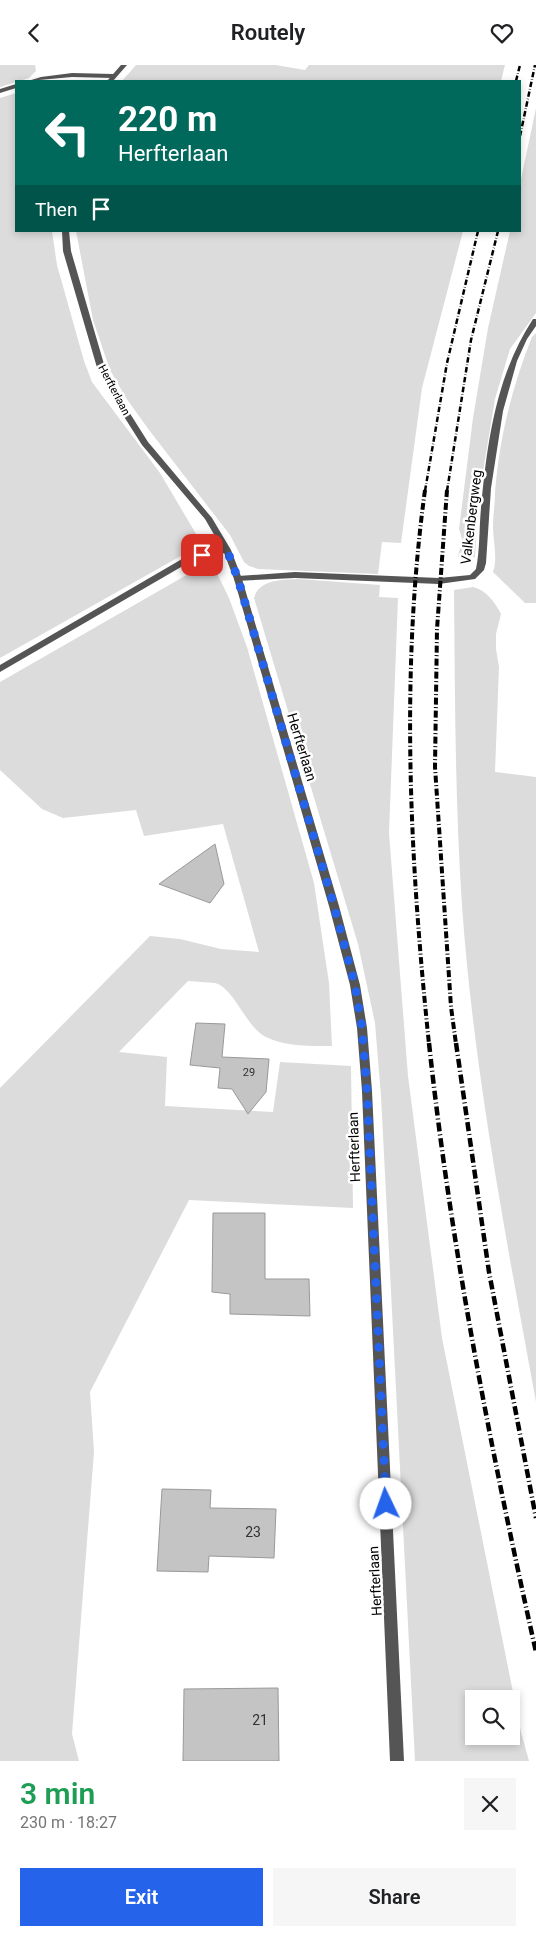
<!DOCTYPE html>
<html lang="en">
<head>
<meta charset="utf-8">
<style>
	body { margin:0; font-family:Roboto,sans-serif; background:#f6f6f6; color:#202124; height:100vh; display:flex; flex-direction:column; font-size:19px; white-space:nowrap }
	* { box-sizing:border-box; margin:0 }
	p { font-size:16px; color:#757577 }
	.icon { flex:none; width:28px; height:28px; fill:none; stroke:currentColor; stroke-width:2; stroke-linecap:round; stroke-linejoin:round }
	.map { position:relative; height:1696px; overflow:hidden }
	.side { display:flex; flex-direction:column; background:#fff; flex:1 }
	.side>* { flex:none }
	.top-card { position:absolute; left:15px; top:15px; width:506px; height:152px; border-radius:0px; box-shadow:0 2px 8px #0003; background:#00695c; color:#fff; overflow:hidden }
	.fabs { position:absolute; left:465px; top:1625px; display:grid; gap:10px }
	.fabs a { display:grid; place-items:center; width:55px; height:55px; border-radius:0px; background:#fff; box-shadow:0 2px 8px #0003; font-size:25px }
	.pin { position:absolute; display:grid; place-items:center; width:42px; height:42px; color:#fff; margin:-21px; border-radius:10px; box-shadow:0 2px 8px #0006 }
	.me { position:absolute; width:55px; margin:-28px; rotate:357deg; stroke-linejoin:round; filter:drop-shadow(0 0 4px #0008) }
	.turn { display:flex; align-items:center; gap:18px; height:105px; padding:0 20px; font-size:22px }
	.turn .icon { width:65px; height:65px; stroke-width:2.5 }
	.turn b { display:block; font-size:35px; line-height:42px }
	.then { display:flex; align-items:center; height:48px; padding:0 20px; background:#0003; gap:10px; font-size:19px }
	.round { display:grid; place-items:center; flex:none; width:52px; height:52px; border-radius:0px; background:#f6f6f6 }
	.headline { display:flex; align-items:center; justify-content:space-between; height:85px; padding:0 20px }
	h1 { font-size:30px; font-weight:600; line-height:38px; color:#1e9e55 }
	.action { display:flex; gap:10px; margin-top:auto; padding:10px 20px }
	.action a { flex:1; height:58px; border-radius:0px; background:#2563eb; color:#fff; font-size:20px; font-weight:600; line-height:58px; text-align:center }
	.action a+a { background:#f6f6f6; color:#202124 }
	header { display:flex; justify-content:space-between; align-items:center; height:65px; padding:0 20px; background:#fff; font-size:22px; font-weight:600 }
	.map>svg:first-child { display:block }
	.green { fill:#dcdcdc; fill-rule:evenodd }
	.building { fill:#c4c4c4; stroke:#999 }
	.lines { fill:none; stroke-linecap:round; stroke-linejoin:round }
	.minor { fill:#555; fill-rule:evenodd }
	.tertiary { fill:#555; fill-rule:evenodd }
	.rail-far2 { stroke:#000; stroke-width:2.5; stroke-dasharray:5.5 2 0.5 2; stroke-linecap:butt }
	.rail-far1 { stroke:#000; stroke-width:4; stroke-dasharray:7 2.5 1 2.5; stroke-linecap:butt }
	.rail { stroke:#000; stroke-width:4.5; stroke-dasharray:9 3 1 3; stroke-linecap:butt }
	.route { stroke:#2563eb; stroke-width:9; stroke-dasharray:0 16.2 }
	.labels { text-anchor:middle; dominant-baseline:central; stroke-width:5; stroke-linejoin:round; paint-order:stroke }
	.far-street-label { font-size:11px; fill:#000; stroke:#fff }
	.number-label { font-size:11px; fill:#313131 }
	.street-label { font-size:14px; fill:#000; stroke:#fff }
	.near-number-label { font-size:14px; fill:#313131 }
</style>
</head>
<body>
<header><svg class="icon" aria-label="back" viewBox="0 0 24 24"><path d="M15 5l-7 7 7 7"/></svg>Routely<svg class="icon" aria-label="heart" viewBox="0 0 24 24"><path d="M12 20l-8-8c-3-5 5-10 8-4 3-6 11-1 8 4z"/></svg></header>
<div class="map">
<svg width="536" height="1696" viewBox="0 0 536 1696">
	<rect width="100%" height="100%" fill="#fff"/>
	<g class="green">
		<path d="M 0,0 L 35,0 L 36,6 L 29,13 L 0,22 Z"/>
		<path d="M 136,0 L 276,0 L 305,5 L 309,0 L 505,0 L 501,16 L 122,16 Z"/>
		<path d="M 16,28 L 16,166 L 52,166 L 57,200 L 84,296 L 92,317 L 160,408 L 202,479 L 0,593 L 0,33 Z"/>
		<path d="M 536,43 L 536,248 L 510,284 L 495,334 L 479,431 L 475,492 L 458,492 L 462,474 L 459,464 L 473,353 L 488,263 L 510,166 L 520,166 L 520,119 Z"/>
		<path d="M 76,166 L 463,166 L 422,323 L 401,478 L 382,477 L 378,509 L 258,504 L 249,501 L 244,497 L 230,470 L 149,365 L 126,333 L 110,305 L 93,255 Z"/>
		<path d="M 536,268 L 536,538 L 525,538 L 493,507 C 498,493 493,477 493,462 C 493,451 495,439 495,428 C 499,374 512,322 532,272 Z"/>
		<path d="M 211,496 L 229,533 L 247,582 L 314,818 L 329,918 L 332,981 C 311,981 284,982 264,971 C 246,961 234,923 215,918 C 206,917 197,917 188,916 L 119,987 L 167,992 L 165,1041 L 273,1047 L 280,997 L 351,1001 L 353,1143 L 189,1135 L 90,1327 L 94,1387 L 72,1669 L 79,1696 L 0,1696 L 0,1023 L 150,871 L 180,874 L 221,884 L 259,887 L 223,759 L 144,771 L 136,745 L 63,753 L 42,744 L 0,705 L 0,617 Z"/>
		<path d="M 298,514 L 380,520 L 379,532 L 398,533 L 389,768 L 408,1011 L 442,1273 L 521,1667 L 529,1696 L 415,1696 L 381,1031 L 375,958 L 358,879 L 254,533 C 259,514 282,515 298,514 ZM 474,1634 L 511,1634 L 511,1671 L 474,1671 Z"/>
		<path d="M 473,522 C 486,525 495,537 501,549 L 496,569 L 496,584 L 499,602 L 495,707 L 536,712 L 536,1337 C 506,1173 474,1008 462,841 C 455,736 455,631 454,525 Z"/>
	</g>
	<g class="building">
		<path d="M 215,779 L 224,819 L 210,838 L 159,819 Z"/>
		<path d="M 196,958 L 225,959 L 222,992 L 269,994 L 266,1027 L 248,1049 L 232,1024 L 218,1023 L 220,1003 L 190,1000 Z"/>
		<path d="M 213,1148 L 265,1148 L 265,1214 L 309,1214 L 310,1251 L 230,1249 L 230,1229 L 212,1227 Z"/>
		<path d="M 162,1424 L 211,1425 L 210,1443 L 276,1444 L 274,1493 L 209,1491 L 208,1507 L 157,1506 Z"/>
		<path d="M 278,1623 L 279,1696 L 183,1696 L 184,1624 Z"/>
	</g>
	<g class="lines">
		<g class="minor">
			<path d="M 72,8 L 113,9 L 116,11 L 113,13 L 72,12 L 28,16 L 41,12 Z"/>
			<path d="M 16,19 L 16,23 L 0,28 L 0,24 Z"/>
			<path d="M 533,254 L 536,254 L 536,261 L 527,274 L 517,296 L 503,346 L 491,423 L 486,498 L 484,505 L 475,514 L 439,519 L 295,513 L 235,516 L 234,514 L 238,511 L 295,507 L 439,513 L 470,510 L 476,504 C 480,484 479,464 481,443 C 487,378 496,310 533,254 Z"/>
			<path d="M 227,482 L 230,483 L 230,487 L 204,492 L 188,498 L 0,607 L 0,600 L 182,494 L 199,488 Z"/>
		</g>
		<g class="tertiary">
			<path d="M 121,0 L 127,0 L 113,16 L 107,16 Z"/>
			<path d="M 62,166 L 69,166 L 71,186 L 106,306 L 124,339 L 148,377 L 212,453 L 231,485 L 242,514 L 339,841 L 360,920 L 367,963 L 372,1026 L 404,1696 L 390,1696 L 362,1026 L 357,963 L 350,920 L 329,841 L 234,514 L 223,485 L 205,454 L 142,380 L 116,339 L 98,306 L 63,186 Z"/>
		</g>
		<g class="rail-far2">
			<path d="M 516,16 L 520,0"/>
			<path d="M 520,71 L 535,0"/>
			<path d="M 425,426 L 447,298 L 478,166"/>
			<path d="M 447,426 L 471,275 L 498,166"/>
		</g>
		<g class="rail-far1">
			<path d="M 425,425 C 400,608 410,796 429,979"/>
			<path d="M 447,425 L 437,564 L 435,702 L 451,942 L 456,979"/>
		</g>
		<g class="rail">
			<path d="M 429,978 C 451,1183 491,1386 536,1587"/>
			<path d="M 456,978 L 489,1207 L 536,1453"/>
		</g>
	</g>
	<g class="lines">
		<path class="route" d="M 202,490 L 227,485 L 238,514 L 334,841 L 355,920 L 362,963 L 367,1026 L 386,1439"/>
	</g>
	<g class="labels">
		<g class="far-street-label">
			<text transform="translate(114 325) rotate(62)">Herfterlaan</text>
		</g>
		<g class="number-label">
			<text x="249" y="1007">29</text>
		</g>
		<g class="street-label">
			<text transform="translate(471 452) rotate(-83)">Valkenbergweg</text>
			<text transform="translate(302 682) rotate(73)">Herfterlaan</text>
			<text transform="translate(354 1082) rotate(-92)">Herfterlaan</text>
			<text transform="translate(375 1516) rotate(-93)">Herfterlaan</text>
		</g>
		<g class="near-number-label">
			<text x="253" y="1467">23</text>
			<text x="260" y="1655">21</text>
		</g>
	</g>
</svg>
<div class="fabs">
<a><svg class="icon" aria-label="search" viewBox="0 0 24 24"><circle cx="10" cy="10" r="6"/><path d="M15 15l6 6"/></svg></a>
</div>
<div class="pin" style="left:202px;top:490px;background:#d93025"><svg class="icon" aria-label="arrive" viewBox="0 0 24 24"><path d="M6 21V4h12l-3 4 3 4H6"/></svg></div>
<svg class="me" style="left:386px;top:1439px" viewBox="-20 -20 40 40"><circle r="19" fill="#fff"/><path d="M0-13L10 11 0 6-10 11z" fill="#2563eb"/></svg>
<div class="top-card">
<div class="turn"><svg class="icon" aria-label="left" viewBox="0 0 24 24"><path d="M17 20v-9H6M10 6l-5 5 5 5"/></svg><div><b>220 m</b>Herfterlaan</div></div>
<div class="then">Then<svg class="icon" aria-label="arrive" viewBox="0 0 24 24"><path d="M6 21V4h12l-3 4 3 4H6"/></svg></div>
</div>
</div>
<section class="side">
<div class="headline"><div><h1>3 min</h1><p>230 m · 18:27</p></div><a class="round"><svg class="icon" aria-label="close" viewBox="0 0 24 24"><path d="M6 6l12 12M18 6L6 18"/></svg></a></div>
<div class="action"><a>Exit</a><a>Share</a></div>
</section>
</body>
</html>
